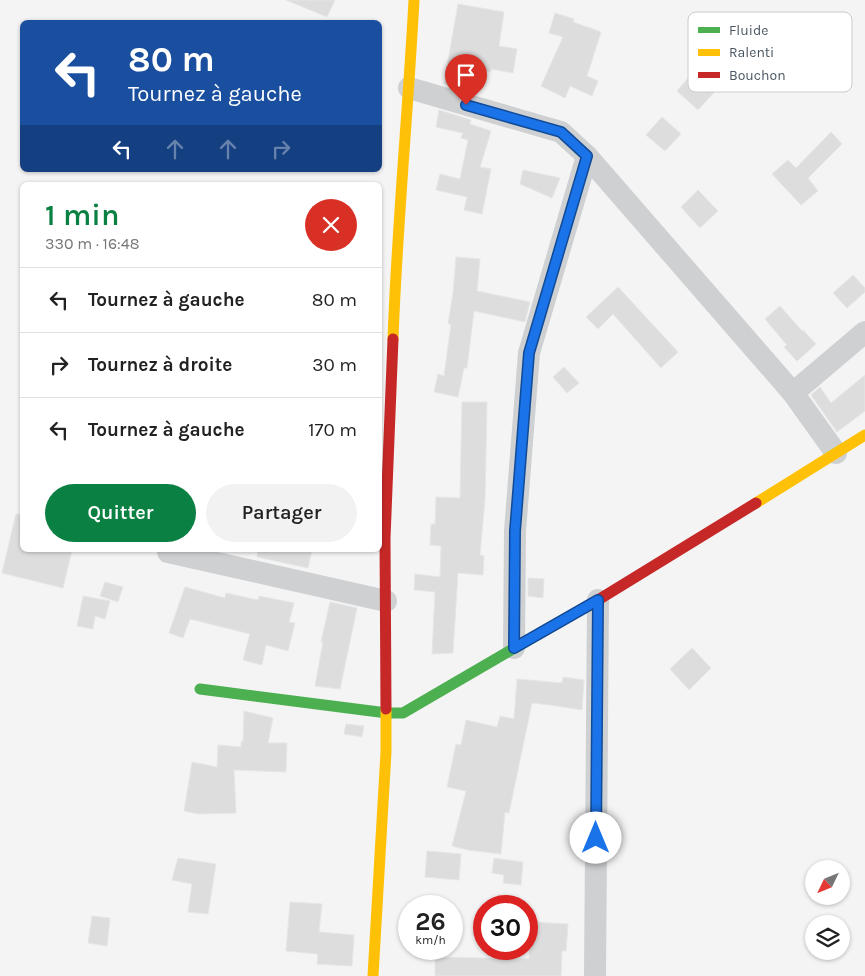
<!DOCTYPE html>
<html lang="fr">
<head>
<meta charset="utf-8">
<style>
	body { margin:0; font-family:Karla,sans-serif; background:#f2f2f2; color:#222; height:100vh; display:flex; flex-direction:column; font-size:19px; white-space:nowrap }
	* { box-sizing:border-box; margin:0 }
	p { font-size:16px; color:#767676 }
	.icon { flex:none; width:28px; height:28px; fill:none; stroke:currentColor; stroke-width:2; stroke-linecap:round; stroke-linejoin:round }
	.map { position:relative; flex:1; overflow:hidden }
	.sheet { position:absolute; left:20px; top:182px; width:362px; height:370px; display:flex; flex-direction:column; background:#fff; border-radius:8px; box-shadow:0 1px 4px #0004 }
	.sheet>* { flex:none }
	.hud { position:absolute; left:20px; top:20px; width:362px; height:152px; border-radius:8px; box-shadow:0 1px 4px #0004; background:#1a4fa0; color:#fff; overflow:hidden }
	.needle { width:32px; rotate:227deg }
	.fabs { position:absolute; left:805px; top:860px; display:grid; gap:10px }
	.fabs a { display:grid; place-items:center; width:45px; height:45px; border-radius:50%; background:#fff; box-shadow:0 1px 4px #0004; font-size:25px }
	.speed { position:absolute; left:398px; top:895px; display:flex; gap:10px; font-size:25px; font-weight:700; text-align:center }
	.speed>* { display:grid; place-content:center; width:65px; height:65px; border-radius:50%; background:#fff; box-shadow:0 1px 4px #0004; line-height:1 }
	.speed small { font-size:12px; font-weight:400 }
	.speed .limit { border:8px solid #d22; background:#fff; color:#111 }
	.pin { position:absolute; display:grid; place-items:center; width:42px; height:42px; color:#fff; margin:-51px -21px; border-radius:50% 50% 50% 0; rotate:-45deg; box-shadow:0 0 5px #0007 }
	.pin .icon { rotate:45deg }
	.me { position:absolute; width:55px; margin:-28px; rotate:0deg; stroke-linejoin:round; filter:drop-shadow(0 0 4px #0008) }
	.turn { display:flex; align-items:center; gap:18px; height:105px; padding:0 25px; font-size:22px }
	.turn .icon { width:65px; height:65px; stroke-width:2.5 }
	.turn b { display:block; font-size:35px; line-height:42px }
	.lanes { display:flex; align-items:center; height:48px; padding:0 25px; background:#0003; justify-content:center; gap:25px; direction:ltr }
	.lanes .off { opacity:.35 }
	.round { display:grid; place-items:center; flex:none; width:52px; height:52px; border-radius:26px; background:#f2f2f2 }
	.overview { display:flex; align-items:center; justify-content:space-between; height:85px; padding:0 25px }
	h1 { font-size:30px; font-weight:600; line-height:38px; color:#0b8043 }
	.cta { display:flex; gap:10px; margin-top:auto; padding:10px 25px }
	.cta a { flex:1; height:58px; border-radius:30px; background:#0b8043; color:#fff; font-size:20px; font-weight:600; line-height:58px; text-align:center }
	.cta a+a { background:#f2f2f2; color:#222 }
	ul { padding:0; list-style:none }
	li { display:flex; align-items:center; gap:15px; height:65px; padding:0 25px; border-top:1px solid #e0e0e0 }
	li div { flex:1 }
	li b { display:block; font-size:19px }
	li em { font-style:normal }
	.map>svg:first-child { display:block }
	.building { fill:#ddddde; stroke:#e5e6e7 }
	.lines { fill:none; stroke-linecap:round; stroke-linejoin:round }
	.street { stroke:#ced0d2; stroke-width:22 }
	.fast { stroke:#4caf50; stroke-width:11 }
	.slow { stroke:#ffc107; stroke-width:11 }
	.jam { stroke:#c62828; stroke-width:11 }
	.route-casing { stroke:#114b97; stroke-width:12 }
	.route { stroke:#1a73e8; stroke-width:9 }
	.key { fill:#fff; stroke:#c9ccd0; stroke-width:1 }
	.key-label { font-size:14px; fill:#4a5661 }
</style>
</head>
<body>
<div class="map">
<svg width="865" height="976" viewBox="0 0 865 976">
	<rect width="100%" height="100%" fill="#f4f4f4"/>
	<g class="building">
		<path d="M 286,0 L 335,0 L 327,17 Z"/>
		<path d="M 458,4 L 504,12 L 499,46 L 517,49 L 513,73 L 491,69 L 491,72 L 471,68 L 465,91 L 444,84 Z"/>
		<path d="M 555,13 L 574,19 L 573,22 L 601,32 L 587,76 L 598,81 L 592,96 L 570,86 L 565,98 L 541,86 L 563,37 L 549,33 Z"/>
		<path d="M 696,69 L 718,88 L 698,110 L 677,91 Z"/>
		<path d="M 439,110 L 471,120 L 470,124 L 491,131 L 480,167 L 491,169 L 482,214 L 464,210 L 467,197 L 436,190 L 440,174 L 460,179 L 468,140 L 461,138 L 463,133 L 436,127 Z"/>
		<path d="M 662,117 L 681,134 L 665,151 L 646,135 Z"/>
		<path d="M 831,132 L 842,144 L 808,178 L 818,191 L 801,205 L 772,174 L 788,160 L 796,168 Z"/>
		<path d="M 523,170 L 560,178 L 552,198 L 520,184 Z"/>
		<path d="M 698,190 L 718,211 L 700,228 L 681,207 Z"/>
		<path d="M 456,257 L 480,259 L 477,291 L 530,302 L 525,322 L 474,311 L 467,368 L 464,368 L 458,397 L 434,392 L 438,374 L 444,376 L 451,324 L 448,324 L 453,293 Z"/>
		<path d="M 853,275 L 865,288 L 865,292 L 847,308 L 833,293 Z"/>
		<path d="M 618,287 L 678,352 L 661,368 L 613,314 L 598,329 L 586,317 Z"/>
		<path d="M 780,306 L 802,331 L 803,330 L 816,344 L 797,361 L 784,347 L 787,345 L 765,319 Z"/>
		<path d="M 564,367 L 579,383 L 567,393 L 553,377 Z"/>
		<path d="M 865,375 L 865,411 L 837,432 L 811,395 L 820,387 L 831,403 Z"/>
		<path d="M 462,402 L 487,402 L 485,500 L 480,555 L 484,556 L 483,575 L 458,573 L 453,653 L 432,654 L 435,592 L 414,590 L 415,574 L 440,577 L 441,546 L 430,545 L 431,524 L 435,524 L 436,497 L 460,498 Z"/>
		<path d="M 16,514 L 22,515 L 22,550 L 72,550 L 63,588 L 2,573 Z"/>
		<path d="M 258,550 L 312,550 L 308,568 L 257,557 Z"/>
		<path d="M 528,578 L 544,579 L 543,598 L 528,596 Z"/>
		<path d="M 105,582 L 123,587 L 118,602 L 100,596 Z"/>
		<path d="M 185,587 L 225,598 L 226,593 L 258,600 L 259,596 L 294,603 L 289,622 L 295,623 L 288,651 L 266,645 L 262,665 L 243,660 L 250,634 L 190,619 L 183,638 L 169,633 Z"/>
		<path d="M 83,596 L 110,601 L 105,619 L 95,616 L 93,629 L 77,626 Z"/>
		<path d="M 330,602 L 357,608 L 340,689 L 315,686 L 323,642 L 321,642 Z"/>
		<path d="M 692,648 L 711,668 L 689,690 L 670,669 Z"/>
		<path d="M 563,677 L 584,680 L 582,710 L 550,705 L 532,703 L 509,813 L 505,812 L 501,854 L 468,850 L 452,846 L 466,791 L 447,787 L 456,744 L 461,745 L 466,720 L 497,727 L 500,716 L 514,719 L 517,679 L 562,683 Z"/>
		<path d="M 244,711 L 273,718 L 268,743 L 287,743 L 286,772 L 234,770 L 236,813 L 198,814 L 184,811 L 192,762 L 217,767 L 218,745 L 241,747 L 241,742 L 243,742 Z"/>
		<path d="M 346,724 L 364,726 L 362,737 L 344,734 Z"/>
		<path d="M 427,851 L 461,854 L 459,880 L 425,877 Z"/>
		<path d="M 178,858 L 216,864 L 208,914 L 188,912 L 192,884 L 172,880 Z"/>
		<path d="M 494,858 L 523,862 L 521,885 L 503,883 L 504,875 L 492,873 Z"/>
		<path d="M 290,902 L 322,904 L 319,932 L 354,935 L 352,966 L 317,964 L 318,954 L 286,951 Z"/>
		<path d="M 92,916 L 110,918 L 107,946 L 88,943 Z"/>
		<path d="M 531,922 L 568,924 L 566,951 L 562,951 L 561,976 L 435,976 L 435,957 L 529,959 Z"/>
	</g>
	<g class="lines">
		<g class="street">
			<path d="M 409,88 L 561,132 L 587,156 L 793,393 L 836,453"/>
			<path d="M 793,393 L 865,332"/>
			<path d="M 168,552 L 386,601"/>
			<path d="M 514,648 L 515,531 L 529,353 L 587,156"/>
			<path d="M 595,976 L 598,600"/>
		</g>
		<path class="fast" d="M 200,689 L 387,713 L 403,713 L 537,635"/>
		<g class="slow">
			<path d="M 393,339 C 397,226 408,113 414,0"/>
			<path d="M 756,503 L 865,435"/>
			<path d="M 373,976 L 386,752 L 386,709"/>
		</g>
		<g class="jam">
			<path d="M 537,635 L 598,600 L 756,503"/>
			<path d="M 386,709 L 385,538 L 393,339"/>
		</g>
	</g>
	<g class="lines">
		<g class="route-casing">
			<path id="route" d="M 466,105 L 561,132 L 587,156 L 529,353 L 515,531 L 514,648 L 598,600 L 596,838"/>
		</g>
		<use href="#route" class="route"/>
	</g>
	<rect x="688" y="12" width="164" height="80" rx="8" class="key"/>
	<rect x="698" y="27" width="22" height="6" fill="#4caf50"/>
	<rect x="698" y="49" width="22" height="7" fill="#ffc107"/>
	<rect x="698" y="72" width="22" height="6" fill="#c62828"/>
	<g class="key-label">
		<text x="729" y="35">Fluide</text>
		<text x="729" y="57">Ralenti</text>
		<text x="729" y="80">Bouchon</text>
	</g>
</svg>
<div class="fabs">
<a><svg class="needle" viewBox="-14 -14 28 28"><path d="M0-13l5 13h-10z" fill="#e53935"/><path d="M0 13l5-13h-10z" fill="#767676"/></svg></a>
<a><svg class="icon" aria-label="layers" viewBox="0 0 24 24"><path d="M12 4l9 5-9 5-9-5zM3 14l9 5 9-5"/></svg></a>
</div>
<div class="speed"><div>26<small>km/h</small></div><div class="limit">30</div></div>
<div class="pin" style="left:466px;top:105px;background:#d93025"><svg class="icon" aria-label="arrive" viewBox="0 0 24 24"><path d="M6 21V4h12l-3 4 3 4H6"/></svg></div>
<svg class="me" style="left:596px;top:838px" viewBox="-20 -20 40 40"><circle r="19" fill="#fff"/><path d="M0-13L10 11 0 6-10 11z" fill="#1a73e8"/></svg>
<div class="hud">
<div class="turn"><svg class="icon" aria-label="left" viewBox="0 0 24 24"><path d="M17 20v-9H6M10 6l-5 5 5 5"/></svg><div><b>80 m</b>Tournez à gauche</div></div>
<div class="lanes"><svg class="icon" aria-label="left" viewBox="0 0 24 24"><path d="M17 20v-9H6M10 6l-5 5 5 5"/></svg><svg class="icon off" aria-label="ahead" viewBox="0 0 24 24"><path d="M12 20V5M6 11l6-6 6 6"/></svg><svg class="icon off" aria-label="ahead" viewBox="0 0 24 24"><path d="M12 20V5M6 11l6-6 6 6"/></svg><svg class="icon off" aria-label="right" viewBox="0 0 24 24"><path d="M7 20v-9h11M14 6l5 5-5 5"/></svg></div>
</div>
<section class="sheet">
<div class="overview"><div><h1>1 min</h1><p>330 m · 16:48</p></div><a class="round" style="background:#d93025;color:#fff"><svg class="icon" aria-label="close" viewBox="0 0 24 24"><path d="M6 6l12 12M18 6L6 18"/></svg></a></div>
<ul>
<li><svg class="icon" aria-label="left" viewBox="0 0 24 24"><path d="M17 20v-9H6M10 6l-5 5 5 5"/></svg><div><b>Tournez à gauche</b></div><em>80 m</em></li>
<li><svg class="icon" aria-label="right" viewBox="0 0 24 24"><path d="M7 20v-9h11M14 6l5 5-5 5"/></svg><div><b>Tournez à droite</b></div><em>30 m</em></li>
<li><svg class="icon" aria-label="left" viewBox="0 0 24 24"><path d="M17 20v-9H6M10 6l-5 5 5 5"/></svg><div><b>Tournez à gauche</b></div><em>170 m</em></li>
</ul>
<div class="cta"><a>Quitter</a><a>Partager</a></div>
</section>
</div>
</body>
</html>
